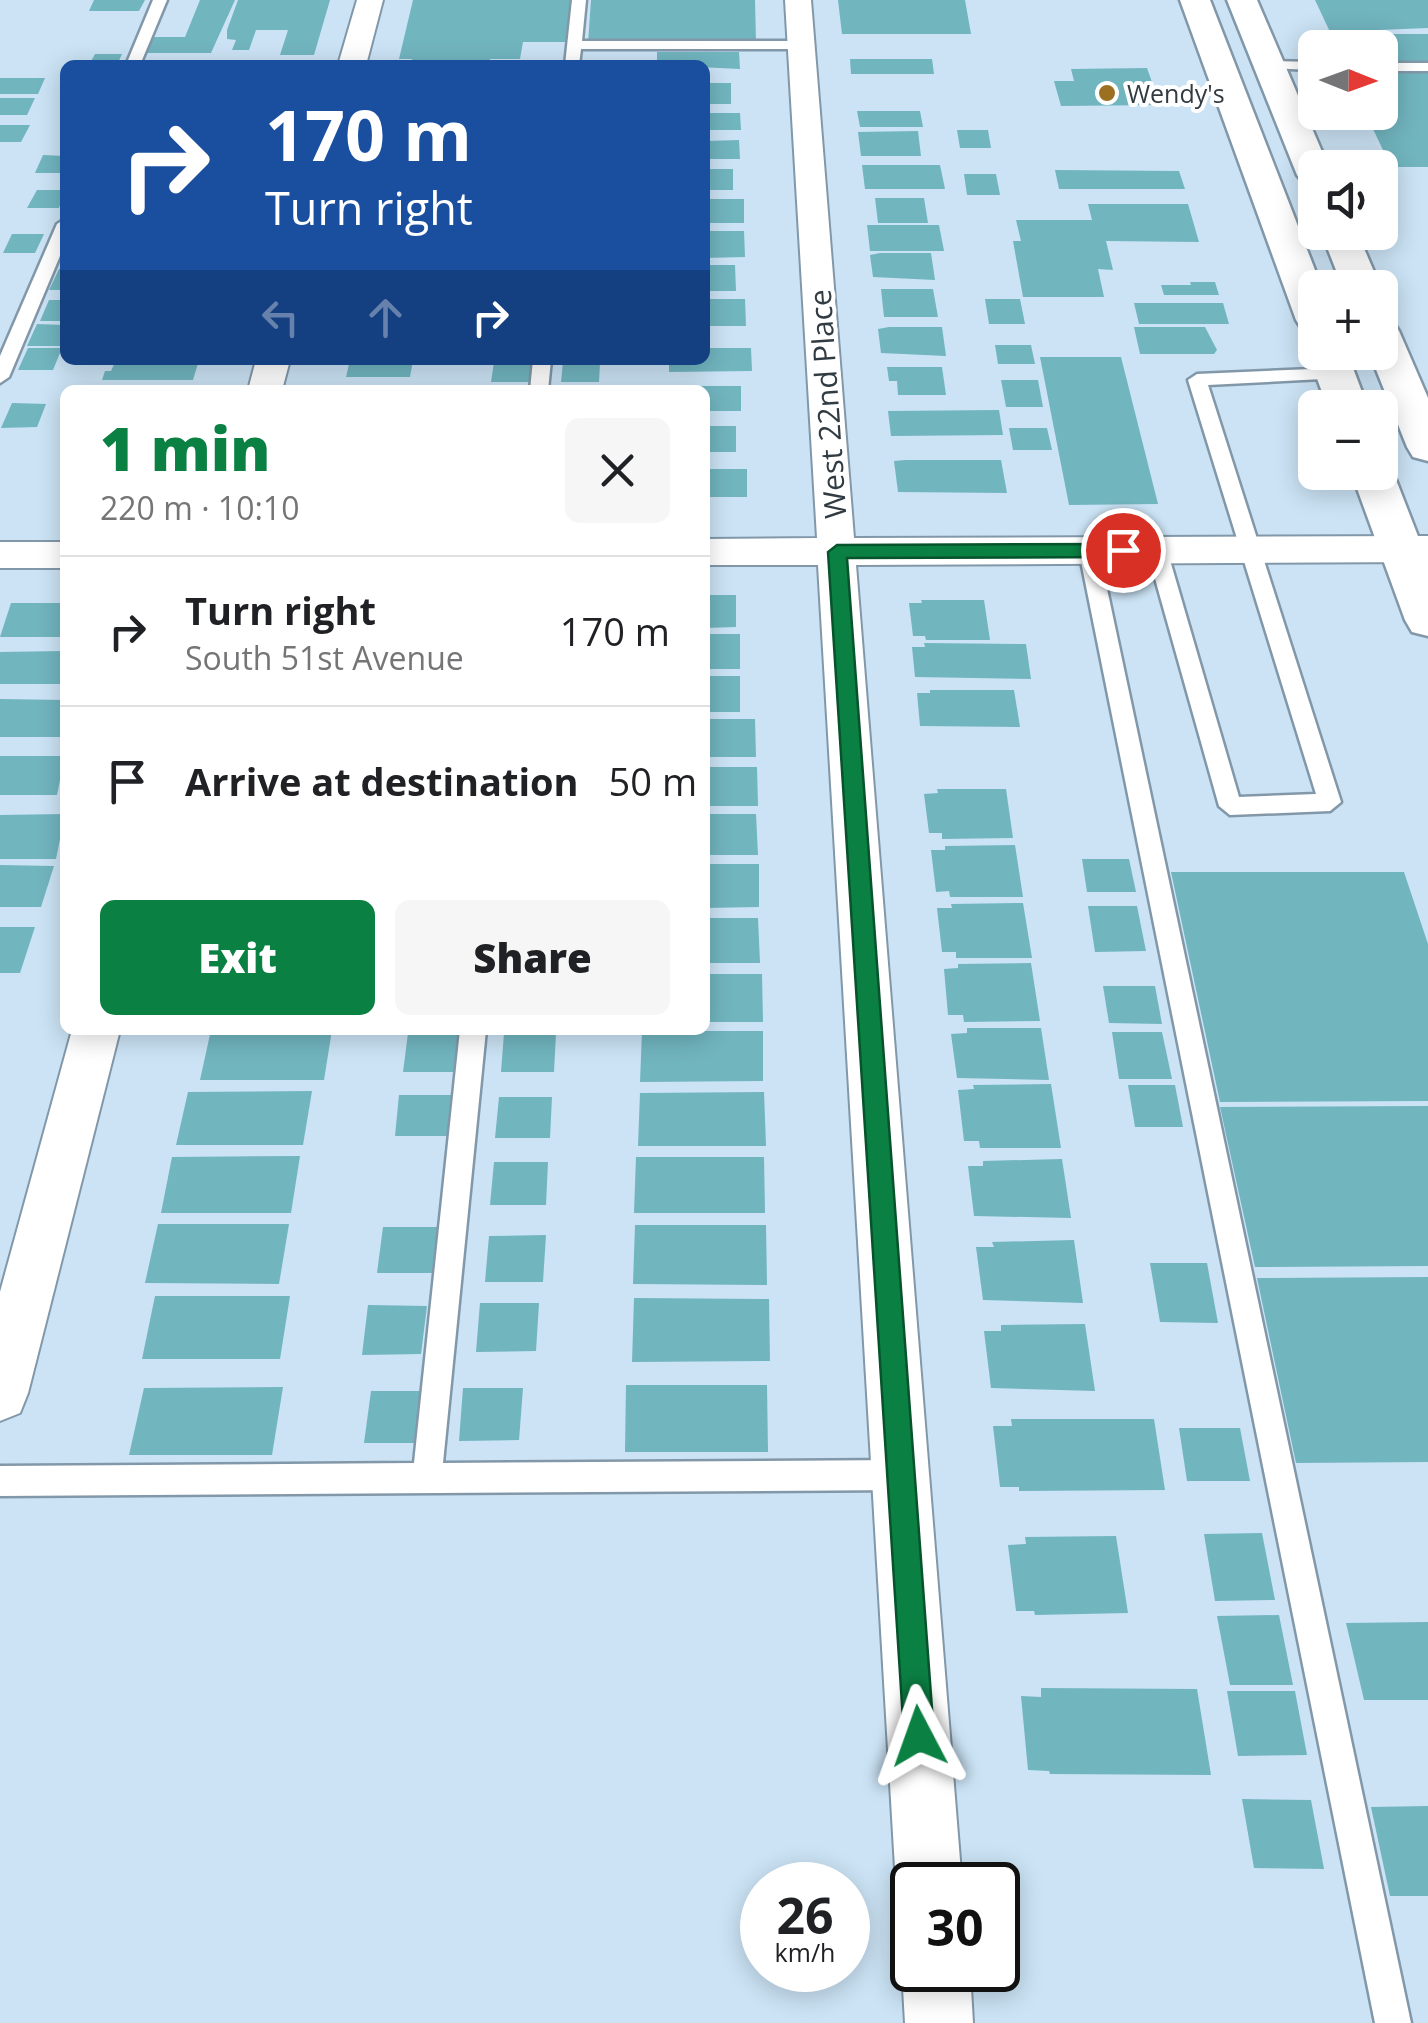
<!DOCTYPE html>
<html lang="en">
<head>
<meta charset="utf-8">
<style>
	body { margin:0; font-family:"Open Sans",sans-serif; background:#f6f6f6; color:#202124; height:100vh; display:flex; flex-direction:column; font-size:38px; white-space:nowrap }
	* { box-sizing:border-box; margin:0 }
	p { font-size:32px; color:#757577 }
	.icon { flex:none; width:55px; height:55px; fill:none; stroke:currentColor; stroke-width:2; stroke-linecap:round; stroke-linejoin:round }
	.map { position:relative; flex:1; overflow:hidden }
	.drawer { position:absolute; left:60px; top:385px; width:650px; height:650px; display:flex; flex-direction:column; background:#fff; border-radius:15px; box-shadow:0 5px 25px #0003 }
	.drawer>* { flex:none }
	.banner { position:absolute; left:60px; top:60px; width:650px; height:305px; border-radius:15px; box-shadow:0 5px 25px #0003; background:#1a4fa0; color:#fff; overflow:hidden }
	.needle { width:65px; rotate:91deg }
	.controls { position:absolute; left:1298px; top:30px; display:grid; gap:20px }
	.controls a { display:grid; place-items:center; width:100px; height:100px; border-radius:15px; background:#fff; box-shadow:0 5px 25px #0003; font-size:50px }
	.speed { position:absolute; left:740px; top:1862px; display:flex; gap:20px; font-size:50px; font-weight:700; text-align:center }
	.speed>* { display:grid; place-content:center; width:130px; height:130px; border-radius:50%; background:#fff; box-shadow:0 5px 25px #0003; line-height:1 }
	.speed small { font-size:25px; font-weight:400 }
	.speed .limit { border:5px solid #111; border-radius:15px; background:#fff; color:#111 }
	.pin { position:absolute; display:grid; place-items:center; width:85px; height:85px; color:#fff; margin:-42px; border:5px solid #fff; border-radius:50%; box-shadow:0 2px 10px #0007 }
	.me { position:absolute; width:110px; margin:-55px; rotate:356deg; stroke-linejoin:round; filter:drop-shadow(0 0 8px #0008) }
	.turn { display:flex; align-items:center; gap:35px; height:210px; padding:0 40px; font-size:45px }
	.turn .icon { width:130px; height:130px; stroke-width:2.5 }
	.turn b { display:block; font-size:70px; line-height:85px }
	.lanes { display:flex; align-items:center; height:95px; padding:0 40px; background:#0003; justify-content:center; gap:50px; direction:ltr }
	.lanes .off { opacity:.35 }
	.round { display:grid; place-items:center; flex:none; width:105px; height:105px; border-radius:15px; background:#f6f6f6 }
	.overview { display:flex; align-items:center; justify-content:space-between; height:170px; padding:0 40px }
	h1 { font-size:60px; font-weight:800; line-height:75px; color:#0b8043 }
	.button { display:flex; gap:20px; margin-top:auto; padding:20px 40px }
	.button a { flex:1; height:115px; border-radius:15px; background:#0b8043; color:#fff; font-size:40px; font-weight:800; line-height:115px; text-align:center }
	.button a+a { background:#f6f6f6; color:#202124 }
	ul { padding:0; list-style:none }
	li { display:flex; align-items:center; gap:30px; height:150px; padding:0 40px; border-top:2px solid #e0e0e0 }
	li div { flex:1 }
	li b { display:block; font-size:38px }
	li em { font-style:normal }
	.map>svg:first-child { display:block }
	.building { fill:#71b5bf }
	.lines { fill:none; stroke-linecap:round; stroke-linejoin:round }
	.service-casing { stroke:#8298a9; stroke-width:5 }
	.minor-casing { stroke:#8298a9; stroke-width:4 }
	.secondary-casing { stroke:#8298a9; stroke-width:5 }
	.service { fill:#fff; fill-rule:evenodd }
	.minor { fill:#fff; fill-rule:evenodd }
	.secondary { fill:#fff; fill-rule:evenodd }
	.route { fill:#0b8043; stroke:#07532c; stroke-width:2.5 }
	.poi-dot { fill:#9d7021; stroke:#fff; stroke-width:4 }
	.labels { text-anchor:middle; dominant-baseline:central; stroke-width:8; stroke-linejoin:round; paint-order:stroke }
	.far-poi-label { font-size:25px; fill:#313b42; stroke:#fff; text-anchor:start }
	.street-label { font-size:30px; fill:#313b42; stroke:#fff }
</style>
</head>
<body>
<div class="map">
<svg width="1428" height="2023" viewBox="0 0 1428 2023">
	<rect width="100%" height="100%" fill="#cbe3f5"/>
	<g class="building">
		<path d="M 94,0 L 145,0 L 139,11 L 89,11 Z"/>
		<path d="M 200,0 L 235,0 L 211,53 L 146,53 L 153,37 L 185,37 Z"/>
		<path d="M 238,0 L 330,0 L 314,55 L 280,55 L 288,30 L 256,30 L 249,50 L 232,50 L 236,40 L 227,39 L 227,30 Z"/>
		<path d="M 413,0 L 575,0 L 570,42 L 523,42 L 520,59 L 490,59 L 489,65 L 410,65 L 412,59 L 399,59 Z"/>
		<path d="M 591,0 L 755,0 L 756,42 L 588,43 Z"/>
		<path d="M 838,0 L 965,0 L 971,34 L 842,34 Z"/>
		<path d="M 1315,0 L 1428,0 L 1428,28 L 1330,32 Z"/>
		<path d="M 1331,34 L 1428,34 L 1428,61 L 1380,61 L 1380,48 L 1337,48 Z"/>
		<path d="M 657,52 L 739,52 L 740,69 L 657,65 Z"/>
		<path d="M 95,54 L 122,54 L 117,65 L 89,65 Z"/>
		<path d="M 850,59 L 932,59 L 934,74 L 851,74 Z"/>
		<path d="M 227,60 L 292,60 L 290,65 L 225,65 Z"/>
		<path d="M 1147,68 L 1160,105 L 1061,106 L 1054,81 L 1074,81 L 1071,69 Z"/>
		<path d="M 1380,72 L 1428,72 L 1428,167 L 1391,167 L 1365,112 L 1380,112 Z"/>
		<path d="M 0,78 L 45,78 L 38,94 L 0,94 Z"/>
		<rect x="705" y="83" width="26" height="21"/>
		<path d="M 0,98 L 35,98 L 27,115 L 0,115 Z"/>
		<path d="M 857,111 L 920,111 L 923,127 L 860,127 Z"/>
		<path d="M 705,113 L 740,113 L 741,130 L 705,130 Z"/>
		<path d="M 0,125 L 30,125 L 21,142 L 0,142 Z"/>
		<path d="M 957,130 L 988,130 L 991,148 L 960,148 Z"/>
		<path d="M 918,131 L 921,156 L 861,156 L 858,132 Z"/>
		<path d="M 739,140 L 740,159 L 705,159 L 705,141 Z"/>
		<path d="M 43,155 L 65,156 L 65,173 L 35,173 Z"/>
		<path d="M 862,165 L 940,165 L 945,189 L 865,189 Z"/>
		<rect x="705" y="169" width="28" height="21"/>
		<path d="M 1055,170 L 1179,171 L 1185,189 L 1059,189 Z"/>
		<path d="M 964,174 L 996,174 L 1000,195 L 967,195 Z"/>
		<path d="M 37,190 L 65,190 L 59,208 L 27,208 Z"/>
		<path d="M 875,198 L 924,198 L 928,223 L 878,223 Z"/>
		<rect x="705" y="199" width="39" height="24"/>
		<path d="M 1088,204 L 1188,204 L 1199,242 L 1106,241 L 1113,270 L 1098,269 L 1104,297 L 1023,297 L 1013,241 L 1021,241 L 1016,220 L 1092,220 Z"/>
		<path d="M 867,225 L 939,225 L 944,251 L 870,251 Z"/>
		<path d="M 705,231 L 744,231 L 745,257 L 705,258 Z"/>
		<path d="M 12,234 L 44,234 L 35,253 L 3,253 Z"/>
		<path d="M 880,253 L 931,253 L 935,280 L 873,277 L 870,255 Z"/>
		<path d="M 705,265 L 735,265 L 736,291 L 705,291 Z"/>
		<path d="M 59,269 L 65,269 L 65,290 L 49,290 Z"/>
		<path d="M 1190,282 L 1215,282 L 1219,295 L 1164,295 L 1161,285 L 1191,285 Z"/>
		<path d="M 881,289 L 933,289 L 938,317 L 884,317 Z"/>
		<path d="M 705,299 L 745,299 L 746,326 L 705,326 Z"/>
		<path d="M 985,299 L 1020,299 L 1025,324 L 989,324 Z"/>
		<path d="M 49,300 L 65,300 L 65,321 L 40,321 Z"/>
		<path d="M 1134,303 L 1223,303 L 1229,324 L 1139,324 Z"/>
		<path d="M 37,324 L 65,325 L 61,346 L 27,346 Z"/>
		<path d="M 889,327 L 942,327 L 946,356 L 881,353 L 878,329 Z"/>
		<path d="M 1134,327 L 1205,327 L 1217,350 L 1214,354 L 1140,354 Z"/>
		<path d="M 995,345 L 1031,345 L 1035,364 L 998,364 Z"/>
		<path d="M 28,348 L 62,348 L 53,370 L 18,370 Z"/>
		<path d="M 705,348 L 751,348 L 752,371 L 669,372 L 669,360 L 705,360 Z"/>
		<path d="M 1040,357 L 1121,357 L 1158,504 L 1069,505 Z"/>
		<path d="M 116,360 L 199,360 L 193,380 L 102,380 L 105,371 L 111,371 Z"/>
		<path d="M 350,360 L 413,360 L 410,377 L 346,377 Z"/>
		<path d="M 494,362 L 531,362 L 529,382 L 491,382 Z"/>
		<path d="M 563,362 L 600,363 L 599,382 L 561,382 Z"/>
		<path d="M 887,367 L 942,367 L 946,395 L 898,395 L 897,381 L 889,381 Z"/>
		<path d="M 1001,380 L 1038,380 L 1043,407 L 1006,407 Z"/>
		<path d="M 345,385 L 409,385 L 408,390 L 344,390 Z"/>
		<path d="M 657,386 L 741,386 L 741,411 L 705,411 L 705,390 L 657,390 Z"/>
		<path d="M 12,403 L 46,404 L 37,427 L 1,428 Z"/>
		<path d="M 999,410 L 1003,435 L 891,436 L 888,411 Z"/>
		<rect x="705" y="426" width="31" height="26"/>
		<path d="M 1009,428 L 1047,428 L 1052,450 L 1013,450 Z"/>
		<path d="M 905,460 L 1001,460 L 1007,493 L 898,492 L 894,461 Z"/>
		<rect x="705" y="469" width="42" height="28"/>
		<path d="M 705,595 L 736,595 L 736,627 L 705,628 Z"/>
		<path d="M 921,600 L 984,600 L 990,640 L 926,640 L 925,636 L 913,636 L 909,603 L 922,603 Z"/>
		<path d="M 11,603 L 65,603 L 65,637 L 0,637 Z"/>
		<rect x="705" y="634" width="35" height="35"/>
		<path d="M 924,643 L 1026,644 L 1031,679 L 915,677 L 912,647 L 925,647 Z"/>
		<path d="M 65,651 L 65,684 L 0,684 L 0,652 Z"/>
		<rect x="705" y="676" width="35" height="36"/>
		<path d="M 930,690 L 1014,690 L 1020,727 L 920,726 L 917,693 L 930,693 Z"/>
		<path d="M 0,699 L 65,700 L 65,737 L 0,737 Z"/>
		<path d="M 705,719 L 755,719 L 756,757 L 705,757 Z"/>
		<path d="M 0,756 L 65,756 L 57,795 L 0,795 Z"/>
		<path d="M 705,767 L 757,767 L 758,806 L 705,806 Z"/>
		<path d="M 937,789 L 1006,789 L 1013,838 L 942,839 L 942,833 L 929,833 L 924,794 L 938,793 Z"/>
		<path d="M 65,814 L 56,859 L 0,859 L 0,815 Z"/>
		<path d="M 705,814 L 756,814 L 758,855 L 705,855 Z"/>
		<path d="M 1015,845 L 1023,897 L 950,897 L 949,891 L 936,892 L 931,850 L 945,850 L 945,846 Z"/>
		<path d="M 1082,859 L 1129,859 L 1136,892 L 1087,892 Z"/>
		<path d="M 705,864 L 759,864 L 759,907 L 705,908 Z"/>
		<path d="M 0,865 L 54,866 L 41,907 L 0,907 Z"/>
		<path d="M 1171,872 L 1404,872 L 1428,944 L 1428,1101 L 1220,1102 Z"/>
		<path d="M 1023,903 L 1032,958 L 956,958 L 956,952 L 942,952 L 937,908 L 952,908 L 951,904 Z"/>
		<path d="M 1088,906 L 1137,906 L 1146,951 L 1095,952 Z"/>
		<path d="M 705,918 L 758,918 L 760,963 L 705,963 Z"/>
		<path d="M 0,927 L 35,927 L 20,973 L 0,973 Z"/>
		<path d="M 1031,963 L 1040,1021 L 964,1022 L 963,1015 L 948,1015 L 944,969 L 958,968 L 958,964 Z"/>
		<path d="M 705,974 L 762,974 L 763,1022 L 705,1022 Z"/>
		<path d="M 1103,986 L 1155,986 L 1162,1024 L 1109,1023 Z"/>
		<path d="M 967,1028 L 1041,1028 L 1049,1080 L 957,1078 L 951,1034 L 967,1033 Z"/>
		<path d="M 211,1030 L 332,1030 L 324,1080 L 200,1080 Z"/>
		<path d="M 642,1031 L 763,1031 L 763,1081 L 640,1082 Z"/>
		<path d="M 1112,1032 L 1162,1032 L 1172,1079 L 1119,1079 Z"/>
		<path d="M 408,1033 L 460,1033 L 456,1072 L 403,1072 Z"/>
		<path d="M 504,1033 L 556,1033 L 554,1072 L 501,1072 Z"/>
		<path d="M 1051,1084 L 1061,1148 L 980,1148 L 979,1141 L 964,1141 L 958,1090 L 974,1089 L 973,1085 Z"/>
		<path d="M 1128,1085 L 1175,1085 L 1183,1127 L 1135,1127 Z"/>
		<path d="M 312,1091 L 303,1145 L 176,1145 L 188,1092 Z"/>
		<path d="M 764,1092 L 766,1146 L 638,1146 L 640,1093 Z"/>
		<path d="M 399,1095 L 453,1095 L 449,1136 L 395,1136 Z"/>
		<path d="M 499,1097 L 552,1097 L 550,1138 L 495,1138 Z"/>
		<path d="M 1428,1106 L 1428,1266 L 1255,1267 L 1220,1107 Z"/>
		<path d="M 300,1156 L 291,1213 L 161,1213 L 172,1157 Z"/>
		<path d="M 636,1157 L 764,1157 L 765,1213 L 634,1213 Z"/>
		<path d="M 1062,1159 L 1071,1218 L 974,1216 L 968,1166 L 983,1166 L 983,1161 Z"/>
		<path d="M 494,1162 L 548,1162 L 546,1205 L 490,1205 Z"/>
		<path d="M 158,1224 L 289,1224 L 279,1284 L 145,1283 Z"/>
		<path d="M 635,1225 L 766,1225 L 767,1285 L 633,1284 Z"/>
		<path d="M 383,1227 L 439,1227 L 434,1273 L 377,1273 Z"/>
		<path d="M 546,1235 L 543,1282 L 485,1282 L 489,1236 Z"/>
		<path d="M 1074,1240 L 1083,1303 L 983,1300 L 976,1247 L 994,1247 L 992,1242 Z"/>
		<path d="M 1150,1263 L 1207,1263 L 1218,1323 L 1160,1322 Z"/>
		<path d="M 1428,1277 L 1428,1462 L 1296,1463 L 1257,1278 Z"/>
		<path d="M 155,1296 L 290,1296 L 280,1359 L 142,1359 Z"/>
		<path d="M 634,1298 L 769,1299 L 770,1361 L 632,1362 Z"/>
		<path d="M 480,1303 L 539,1303 L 536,1351 L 476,1352 Z"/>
		<path d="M 368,1305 L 427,1306 L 421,1354 L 362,1355 Z"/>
		<path d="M 1085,1324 L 1095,1391 L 991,1388 L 984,1331 L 1001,1331 L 1001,1325 Z"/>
		<path d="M 626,1385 L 767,1385 L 768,1452 L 625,1452 Z"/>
		<path d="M 283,1387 L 272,1455 L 129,1455 L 144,1388 Z"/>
		<path d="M 463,1388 L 523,1388 L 519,1440 L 459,1441 Z"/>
		<path d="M 371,1391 L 431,1391 L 426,1443 L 364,1443 Z"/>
		<path d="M 1011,1419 L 1154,1419 L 1165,1490 L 1019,1491 L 1019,1487 L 1000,1487 L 993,1426 L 1012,1426 Z"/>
		<path d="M 1179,1428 L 1240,1428 L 1250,1481 L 1187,1481 Z"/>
		<path d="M 1262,1533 L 1275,1600 L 1215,1601 L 1204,1534 Z"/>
		<path d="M 1116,1536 L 1128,1613 L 1035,1615 L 1034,1611 L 1016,1611 L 1008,1545 L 1026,1544 L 1025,1537 Z"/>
		<path d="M 1279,1615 L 1293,1685 L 1230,1685 L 1217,1616 Z"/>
		<path d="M 1428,1622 L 1428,1700 L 1364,1700 L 1346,1623 Z"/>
		<path d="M 1041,1688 L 1197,1689 L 1211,1775 L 1050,1774 L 1049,1771 L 1028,1770 L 1021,1696 L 1041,1697 Z"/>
		<path d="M 1227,1691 L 1295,1691 L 1307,1755 L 1238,1756 Z"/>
		<path d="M 1242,1799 L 1311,1800 L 1324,1869 L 1254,1868 Z"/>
		<path d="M 1428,1806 L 1428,1896 L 1390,1896 L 1371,1807 Z"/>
	</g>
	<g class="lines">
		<g class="service-casing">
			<g id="service">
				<path d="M 153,0 L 167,0 L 140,65 L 126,65 Z"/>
				<path d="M 572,0 L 586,0 L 582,41 L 802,41 L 809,45 L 802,49 L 581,49 L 579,65 L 565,65 Z"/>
				<path d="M 1269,61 L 1315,62 L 1315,70 L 1264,68 L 1262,65 Z"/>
				<rect x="1380" y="63" width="48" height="8"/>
				<path d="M 65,219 L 65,244 L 9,377 L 0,383 L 0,356 L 57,224 Z"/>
				<path d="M 533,360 L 551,360 L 548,390 L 530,390 Z"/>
				<path d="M 1335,368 L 1341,370 L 1341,378 L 1208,385 L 1341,802 L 1330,811 L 1230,815 L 1219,806 L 1147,550 L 1157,543 L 1167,550 L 1239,797 L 1316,794 L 1188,380 L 1197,374 Z"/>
				<path d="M 1089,544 L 1099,551 L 1411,2023 L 1375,2023 L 1079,551 Z"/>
				<path d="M 460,1030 L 486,1030 L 443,1463 L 901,1460 L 912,1464 L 916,1475 L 912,1486 L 901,1490 L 0,1496 L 0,1466 L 414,1463 Z"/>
			</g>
		</g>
		<g class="minor-casing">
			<g id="minor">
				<path d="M 357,0 L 383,0 L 366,65 L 338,65 Z"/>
				<path d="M 785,0 L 811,0 L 854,538 L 1428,536 L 1428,562 L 856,565 L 962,1885 L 912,1885 L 912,1911 L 906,1908 L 896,1885 L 818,565 L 705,565 L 705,539 L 817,538 Z"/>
				<path d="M 256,360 L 290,360 L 282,390 L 248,390 Z"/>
				<rect x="0" y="542" width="65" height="26"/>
				<path d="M 72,1030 L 120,1030 L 28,1393 L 20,1413 L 0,1421 L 0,1292 Z"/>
				<path d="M 912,1946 L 912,1970 L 970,1970 L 973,2023 L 905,2023 L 902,1970 Z"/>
			</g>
		</g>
		<g class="secondary-casing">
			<g id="secondary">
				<path d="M 1180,0 L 1210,0 L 1322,288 L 1315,288 L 1315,332 L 1301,328 L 1296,320 Z"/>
				<path d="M 1227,0 L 1257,0 L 1329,168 L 1315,168 L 1315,186 L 1303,182 L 1297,175 Z"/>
				<path d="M 1321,232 L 1357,232 L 1381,288 L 1380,289 L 1343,288 Z"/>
				<path d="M 1380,319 L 1394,323 L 1399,331 L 1428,398 L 1428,461 L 1413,457 L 1407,447 L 1369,352 L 1380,352 Z"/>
				<path d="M 1315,343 L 1315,352 L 1347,352 L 1368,408 L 1328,408 L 1307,352 Z"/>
				<path d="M 1380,460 L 1387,462 L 1393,472 L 1428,562 L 1428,636 L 1412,632 L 1405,620 L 1351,472 L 1380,472 Z"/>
			</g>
		</g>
		<use href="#service" class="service"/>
		<use href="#minor" class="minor"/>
		<use href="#secondary" class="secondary"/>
	</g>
	<path class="route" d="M 1123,544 L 1132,550 L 1123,557 L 847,558 L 934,1736 L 930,1746 L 919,1751 L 909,1746 L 904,1736 L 828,552 L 837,545 Z"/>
	<circle class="poi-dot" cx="1107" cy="93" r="10"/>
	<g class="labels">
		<g class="far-poi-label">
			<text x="1127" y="93">Wendy's</text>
		</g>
		<g class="street-label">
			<text transform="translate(827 404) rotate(-94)">West 22nd Place</text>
		</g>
	</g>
</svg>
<div class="controls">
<a><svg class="needle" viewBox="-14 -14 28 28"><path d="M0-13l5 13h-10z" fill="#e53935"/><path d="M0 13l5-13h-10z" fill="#757577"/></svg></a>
<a><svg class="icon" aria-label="sound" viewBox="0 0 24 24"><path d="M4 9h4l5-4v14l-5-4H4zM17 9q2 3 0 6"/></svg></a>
<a>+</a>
<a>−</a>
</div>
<div class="speed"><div>26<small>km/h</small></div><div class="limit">30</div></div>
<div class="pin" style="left:1123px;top:550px;background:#d93025"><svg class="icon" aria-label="arrive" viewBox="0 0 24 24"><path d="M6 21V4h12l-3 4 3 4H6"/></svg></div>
<svg class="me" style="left:919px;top:1736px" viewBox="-20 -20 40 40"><path d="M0-17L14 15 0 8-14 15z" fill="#0b8043" stroke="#fff" stroke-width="4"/></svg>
<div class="banner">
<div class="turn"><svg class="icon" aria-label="right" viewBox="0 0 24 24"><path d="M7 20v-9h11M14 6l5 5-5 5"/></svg><div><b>170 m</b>Turn right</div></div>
<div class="lanes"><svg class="icon off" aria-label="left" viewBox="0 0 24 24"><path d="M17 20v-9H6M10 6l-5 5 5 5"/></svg><svg class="icon off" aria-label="ahead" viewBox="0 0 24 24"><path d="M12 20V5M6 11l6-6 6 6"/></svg><svg class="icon" aria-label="right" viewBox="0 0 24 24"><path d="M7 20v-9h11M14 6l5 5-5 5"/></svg></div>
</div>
<section class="drawer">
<div class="overview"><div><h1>1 min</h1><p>220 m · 10:10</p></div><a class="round"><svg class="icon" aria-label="close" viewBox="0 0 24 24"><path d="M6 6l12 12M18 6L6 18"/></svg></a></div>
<ul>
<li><svg class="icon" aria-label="right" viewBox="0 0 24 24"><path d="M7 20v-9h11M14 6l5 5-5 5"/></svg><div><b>Turn right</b><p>South 51st Avenue</p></div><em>170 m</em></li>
<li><svg class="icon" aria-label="arrive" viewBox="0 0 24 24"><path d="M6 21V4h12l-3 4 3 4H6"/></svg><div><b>Arrive at destination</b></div><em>50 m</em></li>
</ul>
<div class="button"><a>Exit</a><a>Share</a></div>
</section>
</div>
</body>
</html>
